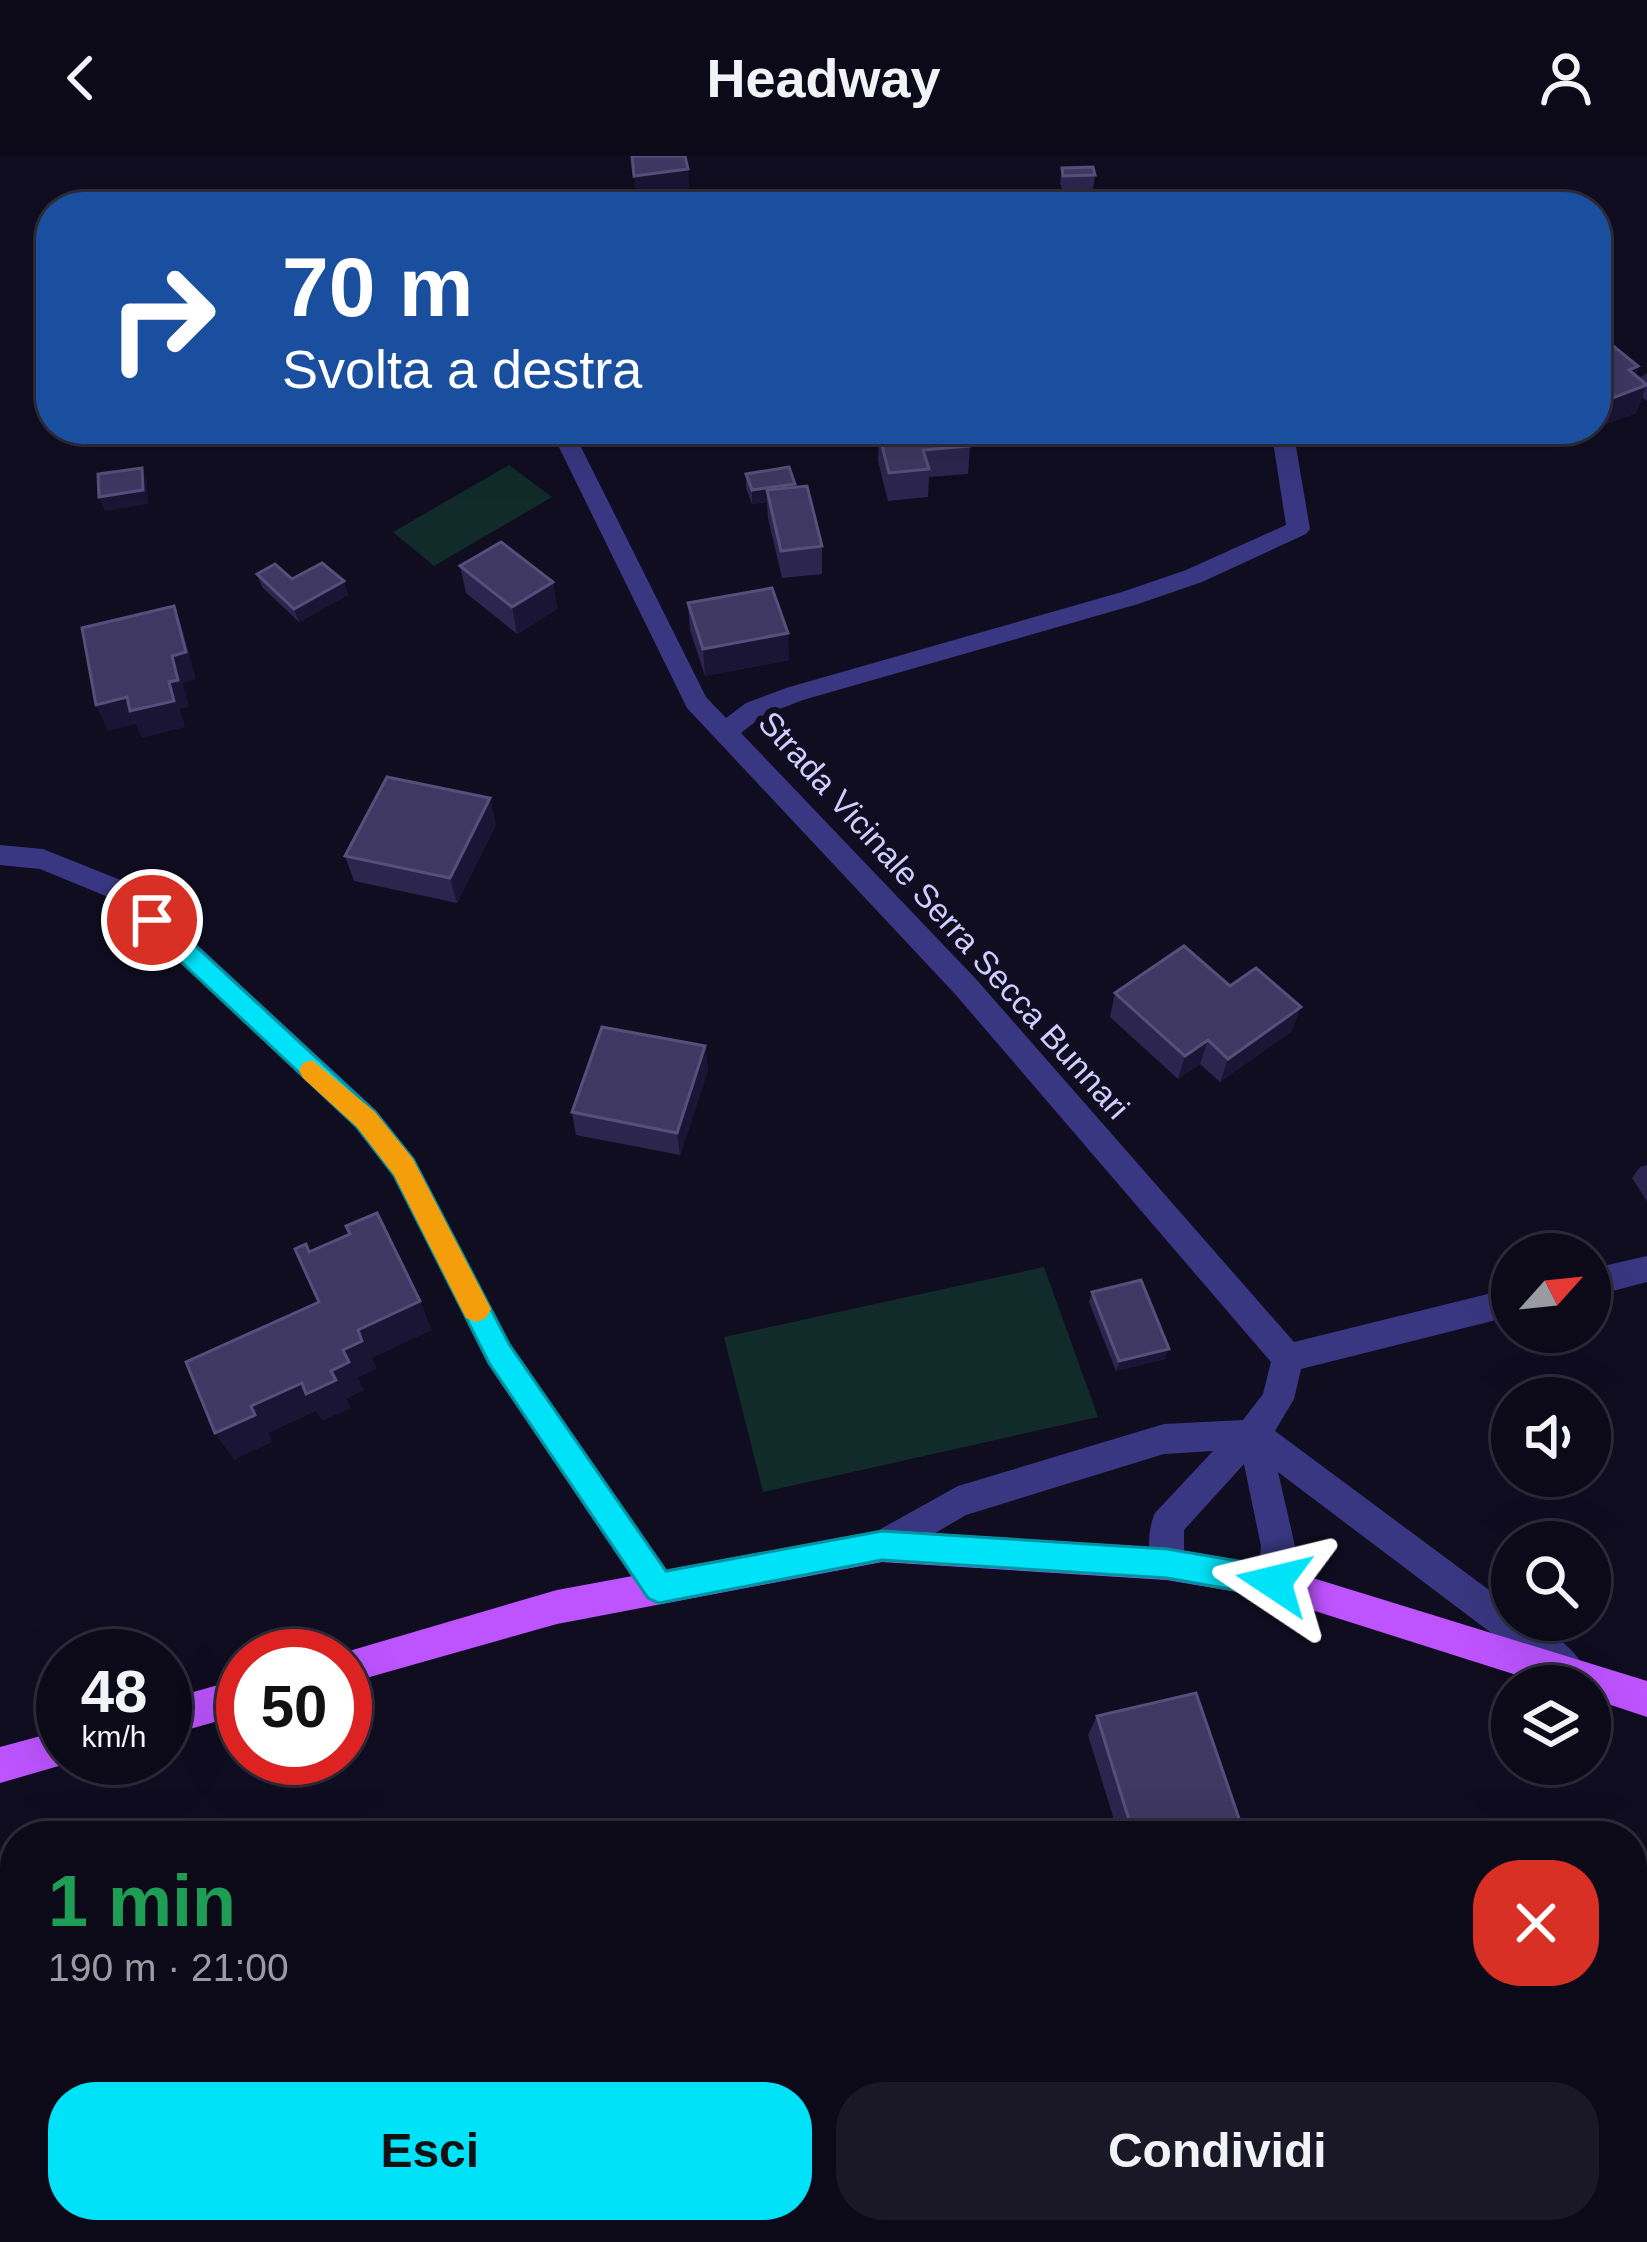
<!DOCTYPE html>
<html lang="it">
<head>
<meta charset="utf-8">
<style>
	body { margin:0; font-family:Helvetica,sans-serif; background:#1a1826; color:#f1f3f6; height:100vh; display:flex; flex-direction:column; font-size:45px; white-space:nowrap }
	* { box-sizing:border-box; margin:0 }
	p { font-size:39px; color:#9a9aa2 }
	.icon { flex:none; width:66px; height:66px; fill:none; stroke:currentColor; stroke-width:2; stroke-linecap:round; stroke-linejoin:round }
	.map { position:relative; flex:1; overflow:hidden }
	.sheet { position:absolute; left:0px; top:1665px; width:1647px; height:423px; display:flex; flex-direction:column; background:#0c0a19; border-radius:48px 48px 0 0; box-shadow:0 12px 48px #0002,0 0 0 3px #2c2b38 }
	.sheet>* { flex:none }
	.hud { position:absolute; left:36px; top:36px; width:1575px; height:252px; border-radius:48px; box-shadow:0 12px 48px #0002,0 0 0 3px #2c2b38; background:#1a4fa0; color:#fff; overflow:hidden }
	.needle { width:78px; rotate:63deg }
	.fabs { position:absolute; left:1491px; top:1077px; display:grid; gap:24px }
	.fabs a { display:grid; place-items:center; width:120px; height:120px; border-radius:50%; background:#0c0a19; box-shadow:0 12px 48px #0002,0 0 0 3px #2c2b38; font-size:60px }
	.speed { position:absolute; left:36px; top:1473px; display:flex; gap:24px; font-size:60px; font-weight:700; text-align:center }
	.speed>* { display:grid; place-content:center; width:156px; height:156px; border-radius:50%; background:#0c0a19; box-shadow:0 12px 48px #0002,0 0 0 3px #2c2b38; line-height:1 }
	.speed small { font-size:30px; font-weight:400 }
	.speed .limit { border:18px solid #d22; background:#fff; color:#111 }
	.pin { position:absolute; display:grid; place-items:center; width:102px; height:102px; color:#fff; margin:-51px; border:6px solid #fff; border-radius:50%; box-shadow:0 3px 12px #0007 }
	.me { position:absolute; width:132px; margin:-66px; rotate:280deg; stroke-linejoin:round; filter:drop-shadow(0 0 9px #0008) }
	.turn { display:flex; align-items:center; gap:42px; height:252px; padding:0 48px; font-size:54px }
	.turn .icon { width:156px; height:156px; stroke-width:2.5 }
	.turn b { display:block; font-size:84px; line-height:102px }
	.round { display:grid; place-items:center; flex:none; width:126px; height:126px; border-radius:48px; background:#1a1826 }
	.summary { display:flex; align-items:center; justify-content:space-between; height:204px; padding:0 48px }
	h1 { font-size:72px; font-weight:700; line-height:90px; color:#1e9e55 }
	.button { display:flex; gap:24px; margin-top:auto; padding:24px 48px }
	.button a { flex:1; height:138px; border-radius:48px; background:#00e2f8; color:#111; font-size:48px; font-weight:700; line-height:138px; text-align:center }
	.button a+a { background:#1a1826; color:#f1f3f6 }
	header { display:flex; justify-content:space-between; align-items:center; height:156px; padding:0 48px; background:#0c0a19; font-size:54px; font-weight:700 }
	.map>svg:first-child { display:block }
	.green { fill:#102b2a }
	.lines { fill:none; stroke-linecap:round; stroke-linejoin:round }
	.minor { fill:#393781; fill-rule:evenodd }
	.major { fill:#bd54ff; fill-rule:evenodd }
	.wall { fill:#2c264f }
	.shaded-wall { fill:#1a1435 }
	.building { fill:#3e3862; stroke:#554f7b; stroke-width:3 }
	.route { fill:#00e2f8; stroke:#0093a1; stroke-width:3 }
	.slow { fill:#f59e0b }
	.labels { text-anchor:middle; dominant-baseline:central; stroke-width:12; stroke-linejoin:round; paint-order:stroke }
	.street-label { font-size:33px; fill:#d2cdff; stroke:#100d21 }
</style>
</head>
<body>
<header><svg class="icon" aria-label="back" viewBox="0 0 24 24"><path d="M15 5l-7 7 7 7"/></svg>Headway<svg class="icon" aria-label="person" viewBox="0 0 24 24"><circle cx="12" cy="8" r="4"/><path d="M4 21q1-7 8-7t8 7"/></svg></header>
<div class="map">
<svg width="1647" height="2086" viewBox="0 0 1647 2086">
	<rect width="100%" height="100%" fill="#100d21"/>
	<g class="green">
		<path d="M 509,309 L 552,341 L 434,410 L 393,376 Z"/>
		<path d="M 1044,1111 L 1098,1261 L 763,1336 L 724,1181 Z"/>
	</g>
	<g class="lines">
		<g class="minor">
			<path d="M 448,44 L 459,51 L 438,50 Z"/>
			<path d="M 550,273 L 572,273 L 706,541 L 726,562 L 746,547 L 786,532 L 1122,436 L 1186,414 L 1286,369 L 1271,273 L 1293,273 L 1310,373 L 1306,378 L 1202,426 L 1138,448 L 803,544 L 764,559 L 741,577 L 975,822 L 1294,1186 L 1512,1132 L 1512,1160 L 1301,1213 L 1294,1243 L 1275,1275 L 1512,1451 L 1512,1464 C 1538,1464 1575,1490 1585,1514 L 1580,1526 L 1571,1530 L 1556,1526 L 1278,1316 L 1295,1390 L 1286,1438 L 1274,1442 L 1262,1438 L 1257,1426 L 1261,1390 L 1244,1308 L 1184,1374 L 1184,1408 L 1179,1419 L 1167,1424 L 1155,1419 C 1147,1401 1147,1375 1155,1357 L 1213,1295 L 1164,1298 L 966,1359 L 894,1401 L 882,1406 L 870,1401 L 865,1390 L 870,1379 L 958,1330 L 1164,1268 L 1243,1264 L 1263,1238 L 1271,1206 L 955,838 L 687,552 Z"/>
			<path d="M 0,689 L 43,693 L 133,729 L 376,954 L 414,1002 L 510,1188 L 671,1420 L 676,1432 L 671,1444 L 659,1448 L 647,1444 L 488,1208 L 394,1020 L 356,972 L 113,743 L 40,713 L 0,709 Z"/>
			<path d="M 1647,1100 L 1647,1126 L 1590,1141 L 1590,1113 Z"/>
		</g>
		<g class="major">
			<path d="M 882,1374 L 1167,1392 L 1274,1410 L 1647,1525 L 1647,1561 L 1590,1542 L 1590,1530 L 1551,1530 L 1274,1442 L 1167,1424 L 882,1406 L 557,1468 L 345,1528 L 345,1500 L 332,1500 L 557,1434 Z"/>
			<path d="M 243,1522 L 243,1558 L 165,1580 L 165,1544 Z"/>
			<path d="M 63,1574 L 63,1602 L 76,1605 L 0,1627 L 0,1591 Z"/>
		</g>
	</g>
	<g class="wall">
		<path d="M 1062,12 L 1095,19 L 1093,33 L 1062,34 L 1060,26 Z"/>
		<path d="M 1596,176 L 1638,210 L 1635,219 L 1639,222 L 1647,217 L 1647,245 L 1642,241 L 1636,257 L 1596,272 Z"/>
		<path d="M 920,273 L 966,273 L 970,290 L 968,318 L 929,321 L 928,341 L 888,345 L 878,305 L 879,277 Z"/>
		<path d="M 746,318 L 795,331 L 822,390 L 822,418 L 782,422 L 768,362 L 767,346 L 752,348 L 746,332 Z"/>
		<path d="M 460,410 L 553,426 L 557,453 L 517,478 L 466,437 Z"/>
		<path d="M 257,418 L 292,423 L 344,425 L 348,439 L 299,466 L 262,431 Z"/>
		<path d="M 688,447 L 789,504 L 705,520 L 690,474 Z"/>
		<path d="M 496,668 L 457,747 L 354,725 L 345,700 Z"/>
		<path d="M 1230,830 L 1292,875 L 1220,926 L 1200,908 L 1178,923 L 1110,861 L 1115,837 Z"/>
		<path d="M 705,890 L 708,914 L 680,999 L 576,979 L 572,956 Z"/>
		<path d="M 1647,1009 L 1647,1045 L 1632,1022 L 1640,1011 Z"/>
		<path d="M 1092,1136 L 1165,1203 L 1116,1215 L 1089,1146 Z"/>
		<path d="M 1097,1560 L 1245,1680 L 1119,1680 L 1088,1579 Z"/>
	</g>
	<g class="shaded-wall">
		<path d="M 688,13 L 690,41 L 636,47 L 634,20 Z"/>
		<path d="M 1638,210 L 1627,237 L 1647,229 L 1636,257 L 1596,272 L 1607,244 L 1629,214 Z"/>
		<path d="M 142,312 L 147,326 L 148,348 L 105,355 L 99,341 Z"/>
		<path d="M 795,328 L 795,342 L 767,334 L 767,346 L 752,348 L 752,334 Z"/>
		<path d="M 344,425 L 348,439 L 299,466 L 294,453 Z"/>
		<path d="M 553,426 L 557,453 L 517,478 L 512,451 Z"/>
		<path d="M 174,450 L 184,477 L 196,523 L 183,527 L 189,551 L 180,553 L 185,571 L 142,582 L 136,568 L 108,575 L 96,549 L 127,541 L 169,526 Z"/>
		<path d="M 788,477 L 789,504 L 705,520 L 703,493 Z"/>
		<path d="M 490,642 L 496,668 L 457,747 L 450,722 Z"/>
		<path d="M 1301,851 L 1292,875 L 1220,926 L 1228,903 Z"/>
		<path d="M 1208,884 L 1200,908 L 1178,923 L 1185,900 Z"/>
		<path d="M 705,890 L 708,914 L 680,999 L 677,977 Z"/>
		<path d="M 420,1145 L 432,1174 L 372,1202 L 377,1213 L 357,1222 L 343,1194 L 358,1174 Z"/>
		<path d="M 1169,1193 L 1165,1203 L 1116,1215 L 1119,1205 Z"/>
		<path d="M 349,1206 L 364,1234 L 346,1243 L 331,1215 Z"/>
		<path d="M 336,1224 L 351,1252 L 322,1265 L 316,1255 L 269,1277 L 272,1286 L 234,1304 L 215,1277 L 251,1250 L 302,1227 Z"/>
		<path d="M 9,1829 L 15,1831 L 15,1899 L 0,1905 Z"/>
	</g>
	<g class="building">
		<path d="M 632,0 L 685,0 L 688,13 L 634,20 Z"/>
		<path d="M 1093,11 L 1095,19 L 1063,20 L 1062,12 Z"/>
		<path d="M 195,40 L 229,41 L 225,51 L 191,51 Z"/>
		<path d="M 96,49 L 152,51 L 95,51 Z"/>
		<path d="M 1596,176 L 1638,210 L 1629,214 L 1647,229 L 1607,244 L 1596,235 Z"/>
		<path d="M 924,273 L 966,273 L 970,290 L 923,294 L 929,313 L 889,317 L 879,277 Z"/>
		<path d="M 789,311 L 795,328 L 752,334 L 746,318 Z"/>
		<path d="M 142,312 L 143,334 L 99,341 L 98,318 Z"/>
		<path d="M 807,330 L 822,390 L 781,395 L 767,334 Z"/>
		<path d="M 501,386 L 553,426 L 512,451 L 460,410 Z"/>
		<path d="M 322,407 L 344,425 L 294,453 L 257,418 L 275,408 L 292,423 Z"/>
		<path d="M 772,432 L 788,477 L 703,493 L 688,447 Z"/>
		<path d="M 174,450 L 186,496 L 172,500 L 178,524 L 169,526 L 174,545 L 130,555 L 127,541 L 96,549 L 82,472 Z"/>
		<path d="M 387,621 L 490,642 L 450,722 L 345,700 Z"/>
		<path d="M 1184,790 L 1230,830 L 1256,812 L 1301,851 L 1228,903 L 1208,884 L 1185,900 L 1115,837 Z"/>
		<path d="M 602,871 L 705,890 L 677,977 L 572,956 Z"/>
		<path d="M 377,1057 L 420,1145 L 358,1174 L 362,1185 L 343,1194 L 349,1206 L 331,1215 L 336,1224 L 306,1238 L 302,1227 L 251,1250 L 255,1259 L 215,1277 L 186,1206 L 319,1146 L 295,1093 L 306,1088 L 309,1096 L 350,1078 L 346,1070 Z"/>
		<path d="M 1141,1124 L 1169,1193 L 1119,1205 L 1092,1136 Z"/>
		<path d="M 1196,1537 L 1245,1680 L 1134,1680 L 1097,1560 Z"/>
		<path d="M 9,1829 L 11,1894 L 0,1898 L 0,1832 Z"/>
	</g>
	<path class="route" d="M 152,754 L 160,757 L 375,956 L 413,1003 L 509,1188 L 666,1415 L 882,1375 L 1167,1393 L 1274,1411 L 1284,1415 L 1289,1426 L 1284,1436 L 1274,1441 L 1167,1422 L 882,1404 L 659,1447 L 648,1442 L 489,1207 L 394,1019 L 357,971 L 143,770 L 139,764 Z"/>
	<path class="slow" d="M 312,904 L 375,956 L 413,1003 L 491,1153 L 486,1162 L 476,1166 L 466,1162 L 394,1019 L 357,971 L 303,922 L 299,914 L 303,907 Z"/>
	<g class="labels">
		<g class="street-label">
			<text transform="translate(944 759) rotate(48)">Strada Vicinale Serra Secca Bunnari</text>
		</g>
	</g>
</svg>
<div class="fabs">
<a><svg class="needle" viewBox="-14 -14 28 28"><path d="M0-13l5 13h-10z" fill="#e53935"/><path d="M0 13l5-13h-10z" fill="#9a9aa2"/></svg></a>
<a><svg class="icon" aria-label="sound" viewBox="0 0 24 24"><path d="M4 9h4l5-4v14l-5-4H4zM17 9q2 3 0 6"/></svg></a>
<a><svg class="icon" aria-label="search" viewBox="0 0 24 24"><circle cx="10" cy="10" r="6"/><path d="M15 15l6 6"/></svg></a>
<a><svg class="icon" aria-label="layers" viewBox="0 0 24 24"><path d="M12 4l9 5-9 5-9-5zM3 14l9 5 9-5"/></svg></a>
</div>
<div class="speed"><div>48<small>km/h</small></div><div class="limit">50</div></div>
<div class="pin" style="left:152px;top:764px;background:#d93025"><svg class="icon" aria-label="arrive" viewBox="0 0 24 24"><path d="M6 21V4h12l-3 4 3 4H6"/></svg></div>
<svg class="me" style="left:1274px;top:1426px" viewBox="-20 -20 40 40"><path d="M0-17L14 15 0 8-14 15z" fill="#00e2f8" stroke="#fff" stroke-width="4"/></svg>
<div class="hud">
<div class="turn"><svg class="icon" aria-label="right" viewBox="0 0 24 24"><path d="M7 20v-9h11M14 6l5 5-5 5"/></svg><div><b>70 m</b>Svolta a destra</div></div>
</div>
<section class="sheet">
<div class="summary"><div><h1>1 min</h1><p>190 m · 21:00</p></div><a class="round" style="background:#d93025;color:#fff"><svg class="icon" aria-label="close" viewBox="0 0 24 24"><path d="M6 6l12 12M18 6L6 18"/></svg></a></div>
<div class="button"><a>Esci</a><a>Condividi</a></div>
</section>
</div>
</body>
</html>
